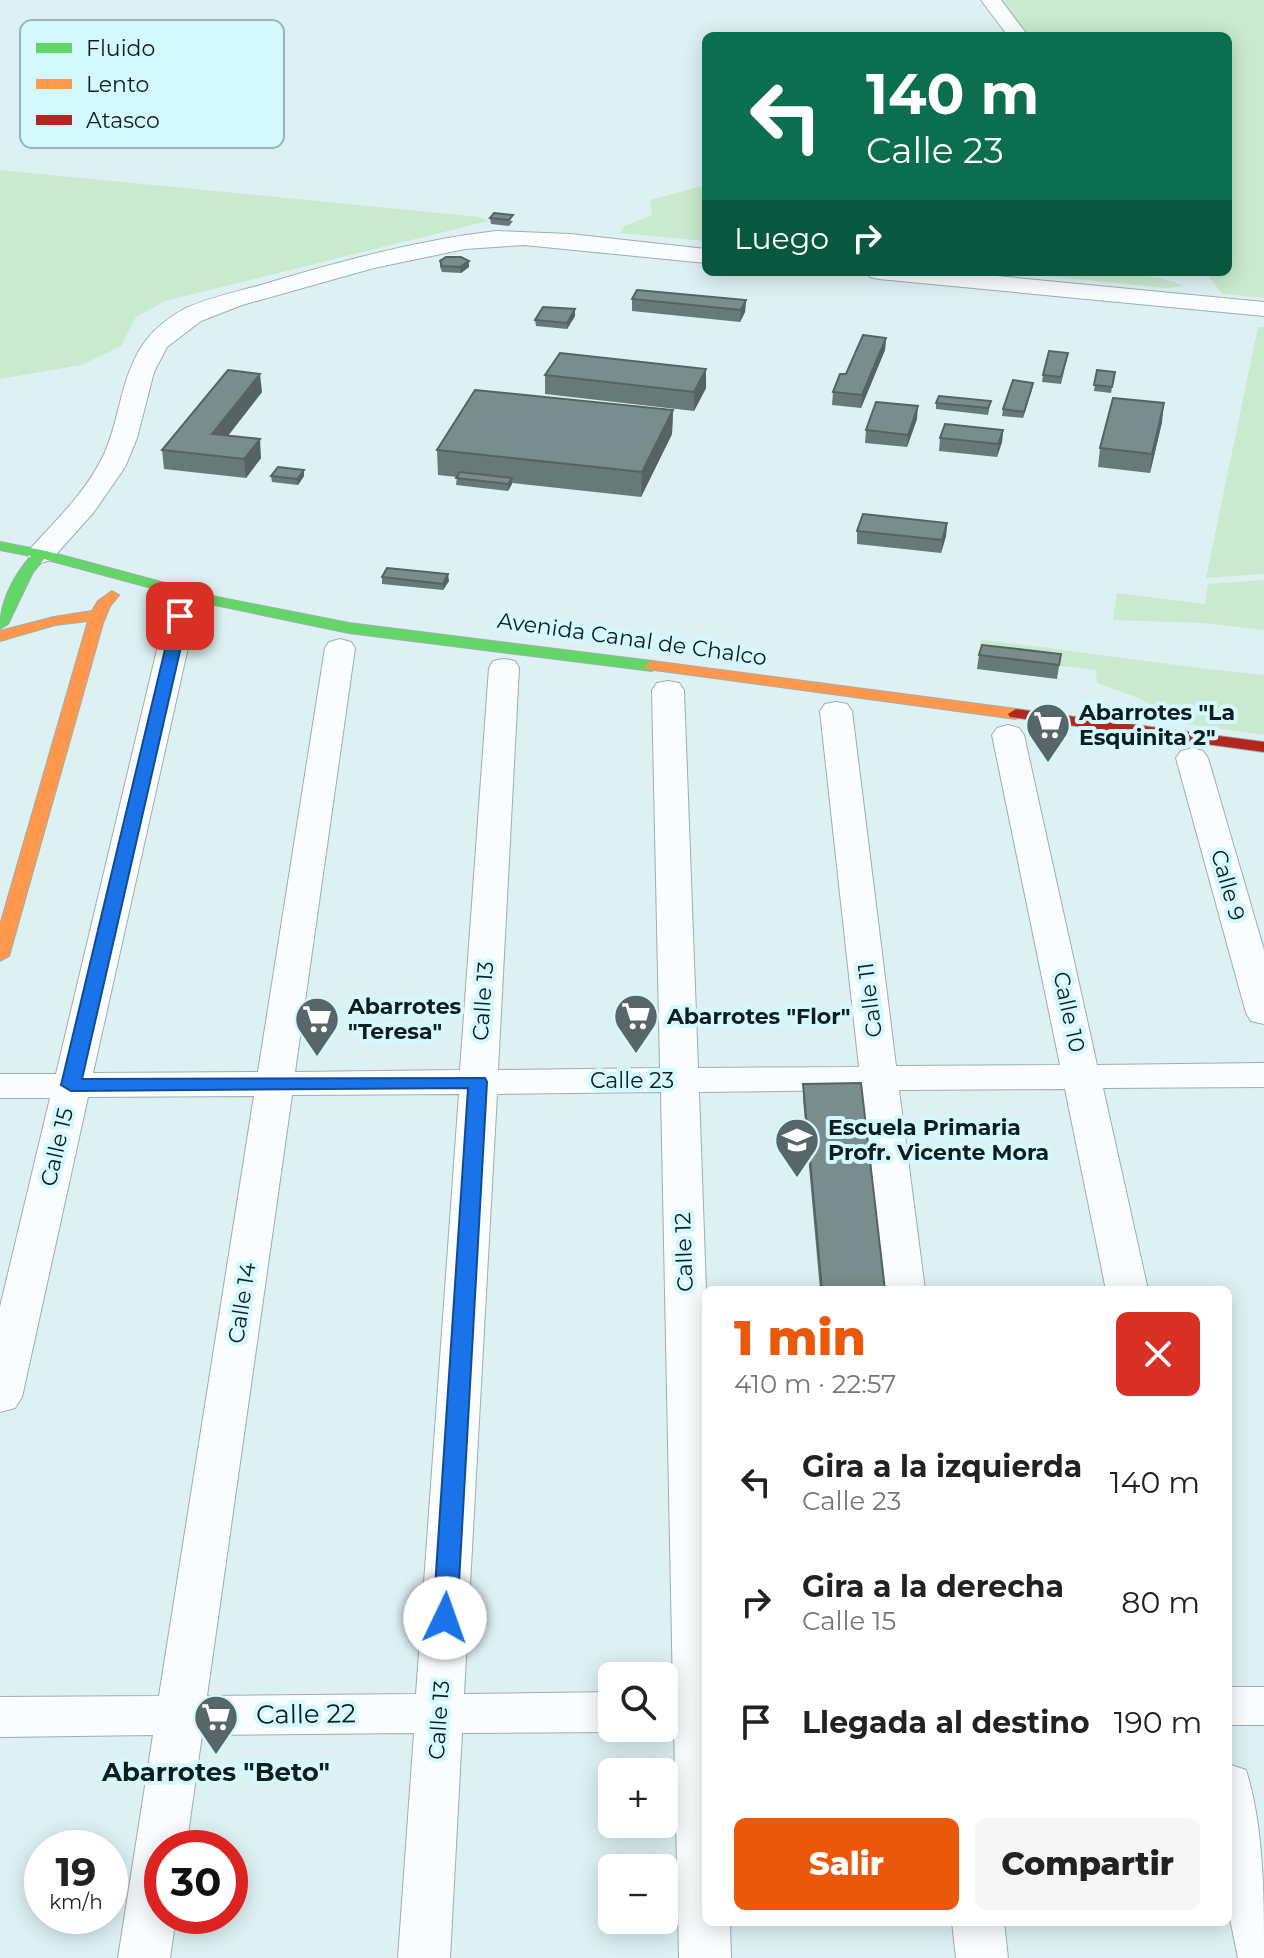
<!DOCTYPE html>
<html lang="es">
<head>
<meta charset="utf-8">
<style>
	body { margin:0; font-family:Montserrat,sans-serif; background:#f6f6f6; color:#222; height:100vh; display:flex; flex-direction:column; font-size:30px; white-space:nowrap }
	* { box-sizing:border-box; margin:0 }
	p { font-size:26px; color:#767676 }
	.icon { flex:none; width:44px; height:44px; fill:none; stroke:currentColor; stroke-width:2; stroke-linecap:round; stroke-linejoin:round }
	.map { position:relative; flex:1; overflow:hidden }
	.sheet { position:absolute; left:702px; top:1286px; width:530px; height:640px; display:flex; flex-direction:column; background:#fff; border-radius:12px; box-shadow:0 4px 20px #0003 }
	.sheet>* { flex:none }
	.hud { position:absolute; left:702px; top:32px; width:530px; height:244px; border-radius:12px; box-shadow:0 4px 20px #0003; background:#0b6e4f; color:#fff; overflow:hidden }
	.tools { position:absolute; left:598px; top:1662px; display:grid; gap:16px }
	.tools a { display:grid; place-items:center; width:80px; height:80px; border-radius:12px; background:#fff; box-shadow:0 4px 20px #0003; font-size:40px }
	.speed { position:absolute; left:24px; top:1830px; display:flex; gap:16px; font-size:40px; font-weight:700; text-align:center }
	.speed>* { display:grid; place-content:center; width:104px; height:104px; border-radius:50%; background:#fff; box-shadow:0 4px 20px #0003; line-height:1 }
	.speed small { font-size:20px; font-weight:400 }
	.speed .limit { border:12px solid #d22; background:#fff; color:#111 }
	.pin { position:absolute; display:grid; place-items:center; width:68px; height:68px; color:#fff; margin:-34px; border-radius:16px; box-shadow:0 4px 12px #0006 }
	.me { position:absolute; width:88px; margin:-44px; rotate:3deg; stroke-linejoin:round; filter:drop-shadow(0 0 6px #0008) }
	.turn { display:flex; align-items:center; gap:28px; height:168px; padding:0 32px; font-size:36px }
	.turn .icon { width:104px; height:104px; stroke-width:2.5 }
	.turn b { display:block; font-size:56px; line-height:68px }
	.then { display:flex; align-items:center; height:76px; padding:0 32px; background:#0003; gap:16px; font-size:30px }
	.round { display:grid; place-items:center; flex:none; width:84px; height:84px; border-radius:12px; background:#f6f6f6 }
	.head { display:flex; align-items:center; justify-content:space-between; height:136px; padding:0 32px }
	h1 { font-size:48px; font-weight:800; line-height:60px; color:#ea580c }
	.primary-button { display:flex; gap:16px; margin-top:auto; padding:16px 32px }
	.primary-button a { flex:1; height:92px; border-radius:12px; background:#ea580c; color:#fff; font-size:32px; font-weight:800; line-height:92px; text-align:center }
	.primary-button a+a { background:#f6f6f6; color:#222 }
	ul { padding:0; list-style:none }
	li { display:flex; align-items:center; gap:24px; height:120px; padding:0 32px }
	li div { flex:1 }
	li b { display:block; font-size:30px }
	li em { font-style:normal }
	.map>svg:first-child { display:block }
	.green { fill:#c9eace }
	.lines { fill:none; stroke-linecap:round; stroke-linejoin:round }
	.street-casing { stroke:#9eaeaf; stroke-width:2 }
	.fast-casing { stroke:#9eaeaf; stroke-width:2 }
	.slow-casing { stroke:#9eaeaf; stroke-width:2 }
	.jam-casing { stroke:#9eaeaf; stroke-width:2 }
	.street { fill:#fafdfd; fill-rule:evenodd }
	.fast { fill:#63d668; fill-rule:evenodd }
	.slow { fill:#ff974d; fill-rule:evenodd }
	.jam { fill:#b3261e; fill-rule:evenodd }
	.wall { fill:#687a78 }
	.shaded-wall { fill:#556362 }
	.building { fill:#798e8c; stroke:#556362; stroke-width:2 }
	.route { fill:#1a73e8; stroke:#114b97; stroke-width:2 }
	.labels { text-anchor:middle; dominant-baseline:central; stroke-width:8; stroke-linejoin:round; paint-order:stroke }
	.street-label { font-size:22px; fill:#0f1d1e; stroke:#d3f8fd }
	.poi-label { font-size:22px; font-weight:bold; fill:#0f1d1e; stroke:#d3f8fd; text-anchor:start }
	.near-street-label { font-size:26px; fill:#0f1d1e; stroke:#d3f8fd }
	.near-poi-label { font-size:26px; font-weight:bold; fill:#0f1d1e; stroke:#d3f8fd }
	.key { fill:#d3f8fd; stroke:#98b6ba; stroke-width:2 }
	.key-label { font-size:22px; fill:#0f1d1e }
</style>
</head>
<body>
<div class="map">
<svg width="1264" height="1958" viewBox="0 0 1264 1958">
	<rect width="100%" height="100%" fill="#ddf1f3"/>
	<g class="green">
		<path d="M 999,0 L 1264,0 L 1264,298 L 1222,294 L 1206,272 L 1228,272 L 1228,36 L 1026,36 Z"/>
		<path d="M 0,170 L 480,217 L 488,221 L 165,301 L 136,317 L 121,346 L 109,352 L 81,365 L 0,379 Z"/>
		<path d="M 706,185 L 706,241 L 620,233 L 624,226 L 652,215 L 650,200 Z"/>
		<path d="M 1006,272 C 1049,272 1149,267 1183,286 L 1165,288 Z"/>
		<path d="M 1258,327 L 1264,327 L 1264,574 L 1206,578 Z"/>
		<path d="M 1264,580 L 1264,630 L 1204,623 L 1113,620 L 1117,593 L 1205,604 L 1208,584 Z"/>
		<path d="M 981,640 C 1076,650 1169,666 1264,675 L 1264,735 L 1180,723 L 1141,699 L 1097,683 L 1096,670 L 978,656 Z"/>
	</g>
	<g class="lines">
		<g class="street-casing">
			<g id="street">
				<path d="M 981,0 L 1001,0 L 1028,36 L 1008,36 Z"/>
				<path d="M 496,231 L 570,234 L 706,249 L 706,263 L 524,245 L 465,249 L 374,268 L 242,305 L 201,321 L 167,347 L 154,372 L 137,438 L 125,467 L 94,512 L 51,560 L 41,563 L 31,560 L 27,554 L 31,548 C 58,518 88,490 105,452 C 121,415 121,372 147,339 C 157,326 170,317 184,309 C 212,296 242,291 271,282 C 345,260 419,240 496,231 Z"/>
				<path d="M 867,272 L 955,272 L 1264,302 L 1264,316 L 879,279 L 870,277 Z"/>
				<path d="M 180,607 L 191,610 L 195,616 L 93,1073 L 258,1072 L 325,648 L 329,642 L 340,639 L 351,642 L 355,648 L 295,1072 L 460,1070 L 489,668 L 493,661 L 504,659 L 515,661 L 519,668 L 498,1070 L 660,1068 L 652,690 L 657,683 L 668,681 L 679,683 L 684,690 L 698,1068 L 859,1067 L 820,711 L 825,704 L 836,702 L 847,704 L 852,711 L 896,1066 L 1060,1065 L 992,735 L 997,728 L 1008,725 L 1019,728 L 1024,735 L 1097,1065 L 1264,1063 L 1264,1087 L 1103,1088 L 1148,1290 L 1106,1290 L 1065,1089 L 899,1090 L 925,1290 L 883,1290 L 862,1090 L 699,1092 L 706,1290 L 706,1922 L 730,1922 L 731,1958 L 679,1958 L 674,1730 L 657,1728 L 664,1728 L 664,1692 L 673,1692 L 661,1092 L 497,1094 L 464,1694 L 612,1692 L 612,1728 L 622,1728 L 612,1732 L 462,1733 L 450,1958 L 398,1958 L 414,1733 L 202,1735 L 186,1848 L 162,1848 L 162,1916 L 176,1916 L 170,1958 L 118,1958 L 153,1735 L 0,1737 L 0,1697 L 159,1696 L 254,1096 L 88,1097 L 22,1397 L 15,1408 L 0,1412 L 0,1307 L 50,1098 L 0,1098 L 0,1074 L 56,1074 L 165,616 L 169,610 ZM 459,1094 L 416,1694 L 207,1696 L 292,1095 Z"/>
				<path d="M 1192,748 L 1203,751 L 1208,758 L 1264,950 L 1264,1024 L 1251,1021 L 1246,1013 L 1176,758 L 1181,751 Z"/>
				<rect x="1228" y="1687" width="36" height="38"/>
				<path d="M 1228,1764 L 1246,1770 C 1264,1827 1264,1897 1264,1958 L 1238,1958 L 1228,1909 Z"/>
				<path d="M 952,1922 L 1004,1922 L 1008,1958 L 956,1958 Z"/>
			</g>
		</g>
		<g class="fast-casing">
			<path id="fast" d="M 0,542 L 46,551 L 217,597 L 349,623 L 652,661 L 660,666 L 652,671 L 349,633 L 215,605 L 44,559 L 33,572 L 8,624 L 0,629 C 0,601 13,577 31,556 L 0,550 Z"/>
		</g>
		<g class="slow-casing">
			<g id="slow">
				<path d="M 112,591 L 119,595 L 110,606 L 103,623 L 9,956 L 0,961 L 0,925 L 88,621 L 55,625 L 0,641 L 0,631 L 54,617 L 92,611 L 98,601 Z"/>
				<path d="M 652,661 L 1016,709 L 1024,714 L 1016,719 L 647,669 L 644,666 Z"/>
			</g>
		</g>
		<g class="jam-casing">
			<path id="jam" d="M 1016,709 L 1264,742 L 1264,752 L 1010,717 L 1008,714 Z"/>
		</g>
		<use href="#street" class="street"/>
		<use href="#fast" class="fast"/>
		<use href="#slow" class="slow"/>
		<use href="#jam" class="jam"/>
	</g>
	<g class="wall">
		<path d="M 490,218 L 513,221 L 509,226 L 491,224 Z"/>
		<path d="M 440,261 L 469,261 L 469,267 L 461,273 L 442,272 L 440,267 Z"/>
		<path d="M 632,299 L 746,300 L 745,312 L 740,322 L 632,311 Z"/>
		<path d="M 575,316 L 567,329 L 536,326 L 535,320 Z"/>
		<path d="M 886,338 L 885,350 L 861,408 L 832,405 L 833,392 L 846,374 Z"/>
		<path d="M 1067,359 L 1061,384 L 1042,382 L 1043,375 Z"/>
		<path d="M 1097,370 L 1115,372 L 1111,393 L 1094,391 Z"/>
		<path d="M 545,375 L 706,388 L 694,411 L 545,394 Z"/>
		<path d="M 1033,383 L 1032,389 L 1023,418 L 1002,416 L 1003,409 Z"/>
		<path d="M 262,392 L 228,436 L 261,458 L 246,478 L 164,469 L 162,450 Z"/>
		<path d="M 991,401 L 988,415 L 936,409 L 936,403 Z"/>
		<path d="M 673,410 L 672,434 L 641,497 L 512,483 L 508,491 L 456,485 L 457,477 L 438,475 L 437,450 Z"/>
		<path d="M 917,419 L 907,447 L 865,443 L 866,430 Z"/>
		<path d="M 1162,422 L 1150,473 L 1098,467 L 1100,448 Z"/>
		<path d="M 1003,430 L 1002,442 L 997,457 L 939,451 L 940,438 Z"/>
		<path d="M 304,470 L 304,476 L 298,485 L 272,482 L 271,476 Z"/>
		<path d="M 947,523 L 946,536 L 941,553 L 857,544 L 857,531 Z"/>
		<path d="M 382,577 L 449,581 L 443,590 L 382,584 Z"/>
		<path d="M 1061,654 L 1057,679 L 977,669 L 979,655 Z"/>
		<path d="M 803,1084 L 885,1290 L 820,1290 L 803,1099 Z"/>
	</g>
	<g class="shaded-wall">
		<path d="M 469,261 L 469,267 L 461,273 L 460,267 Z"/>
		<path d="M 746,300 L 745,312 L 740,322 L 741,310 Z"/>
		<path d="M 575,309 L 575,316 L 567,329 L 567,323 Z"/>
		<path d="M 886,338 L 885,350 L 861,408 L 862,395 Z"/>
		<path d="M 706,369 L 706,388 L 694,411 L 694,392 Z"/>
		<path d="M 260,374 L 262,392 L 214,453 L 212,434 Z"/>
		<path d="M 1033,383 L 1032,389 L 1023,418 L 1024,412 Z"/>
		<path d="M 1164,403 L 1162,422 L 1150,473 L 1152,454 Z"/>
		<path d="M 918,406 L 917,419 L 907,447 L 908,435 Z"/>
		<path d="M 673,410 L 672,434 L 641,497 L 642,472 Z"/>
		<path d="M 1003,430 L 1002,442 L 997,457 L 998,444 Z"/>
		<path d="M 260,439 L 261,458 L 246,478 L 244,459 Z"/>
		<path d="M 304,470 L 304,476 L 298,485 L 297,479 Z"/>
		<path d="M 512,478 L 512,484 L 508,491 L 508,484 Z"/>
		<path d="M 947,523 L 946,536 L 941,553 L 942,540 Z"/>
		<path d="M 448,574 L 449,581 L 443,590 L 443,584 Z"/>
	</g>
	<g class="building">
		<path d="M 494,213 L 513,215 L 509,220 L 490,218 Z"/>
		<path d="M 446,257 L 461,257 L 469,261 L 460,267 L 442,266 L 440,261 Z"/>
		<path d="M 637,290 L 746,300 L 741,310 L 632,299 Z"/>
		<path d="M 543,307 L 575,309 L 567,323 L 535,320 Z"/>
		<path d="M 863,335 L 886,338 L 862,395 L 833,392 L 840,374 L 846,374 Z"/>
		<path d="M 1049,351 L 1068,353 L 1061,377 L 1043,375 Z"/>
		<path d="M 560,353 L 706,369 L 694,392 L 545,375 Z"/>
		<path d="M 228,370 L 260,374 L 212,434 L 260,439 L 244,459 L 162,450 Z"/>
		<path d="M 1097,370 L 1115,372 L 1112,387 L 1094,385 Z"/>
		<path d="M 1013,380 L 1033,383 L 1024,412 L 1003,409 Z"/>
		<path d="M 475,390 L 673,410 L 642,472 L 437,450 Z"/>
		<path d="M 939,396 L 991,401 L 988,408 L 936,403 Z"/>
		<path d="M 1113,398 L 1164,403 L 1152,454 L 1100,448 Z"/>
		<path d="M 876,402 L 918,406 L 908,435 L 866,430 Z"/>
		<path d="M 945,424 L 1003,430 L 998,444 L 940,438 Z"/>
		<path d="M 278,467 L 304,470 L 297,479 L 271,476 Z"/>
		<path d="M 460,472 L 512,478 L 508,484 L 456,478 Z"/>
		<path d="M 863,514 L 947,523 L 942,540 L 857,531 Z"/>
		<path d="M 387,568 L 448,574 L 443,584 L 382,577 Z"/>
		<path d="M 982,645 L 1061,654 L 1059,665 L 979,655 Z"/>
		<path d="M 861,1083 L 885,1290 L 822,1290 L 803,1084 Z"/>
	</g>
	<path class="route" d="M 180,611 L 188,616 L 82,1079 L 485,1078 L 487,1082 L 457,1618 L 453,1625 L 445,1628 L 437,1625 L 433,1618 L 468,1088 L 71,1091 L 61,1085 L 173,616 Z"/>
	<defs>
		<g id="supermarket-pin" transform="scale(2.3)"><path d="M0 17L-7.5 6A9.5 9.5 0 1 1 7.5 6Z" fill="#576769" stroke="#d3f8fd"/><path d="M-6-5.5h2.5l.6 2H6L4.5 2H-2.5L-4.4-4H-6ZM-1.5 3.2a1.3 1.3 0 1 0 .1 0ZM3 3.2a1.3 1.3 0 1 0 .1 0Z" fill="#fff"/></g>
		<g id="school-pin" transform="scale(2.3)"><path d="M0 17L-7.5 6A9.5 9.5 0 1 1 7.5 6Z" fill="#576769" stroke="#d3f8fd"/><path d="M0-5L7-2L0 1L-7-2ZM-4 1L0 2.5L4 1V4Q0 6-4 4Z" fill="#fff"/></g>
	</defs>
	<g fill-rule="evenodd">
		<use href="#supermarket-pin" x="1048" y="725"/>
		<use href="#supermarket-pin" x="636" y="1016"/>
		<use href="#supermarket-pin" x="317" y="1019"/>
		<use href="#school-pin" x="797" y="1140"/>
		<use href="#supermarket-pin" x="216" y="1717"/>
	</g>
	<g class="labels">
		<g class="street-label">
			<text transform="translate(632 639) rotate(8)">Avenida Canal de Chalco</text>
			<text transform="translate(1228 885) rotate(74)">Calle 9</text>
			<text transform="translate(870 1000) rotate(-97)">Calle 11</text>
			<text transform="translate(483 1001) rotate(-86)">Calle 13</text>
			<text transform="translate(1069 1012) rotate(78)">Calle 10</text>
			<text x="632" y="1080">Calle 23</text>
			<text transform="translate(57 1147) rotate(-77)">Calle 15</text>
			<text transform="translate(684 1252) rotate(-92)">Calle 12</text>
			<text transform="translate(242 1303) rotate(-81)">Calle 14</text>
			<text transform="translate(439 1720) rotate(-86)">Calle 13</text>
		</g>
		<g class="poi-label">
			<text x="1079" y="712">Abarrotes "La<tspan x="1079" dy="25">Esquinita 2"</tspan></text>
			<text x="348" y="1006">Abarrotes<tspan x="348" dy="25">"Teresa"</tspan></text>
			<text x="667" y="1016">Abarrotes "Flor"</text>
			<text x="828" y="1127">Escuela Primaria<tspan x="828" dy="25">Profr. Vicente Mora</tspan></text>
		</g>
		<g class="near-street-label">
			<text transform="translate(306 1714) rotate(-1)">Calle 22</text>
		</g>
		<g class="near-poi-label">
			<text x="216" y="1772">Abarrotes "Beto"</text>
		</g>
	</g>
	<rect x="20" y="20" width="264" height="128" rx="12" class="key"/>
	<rect x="36" y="43" width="36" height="10" fill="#63d668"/>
	<rect x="36" y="79" width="36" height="10" fill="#ff974d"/>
	<rect x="36" y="115" width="36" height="10" fill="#b3261e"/>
	<g class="key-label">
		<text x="86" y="56">Fluido</text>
		<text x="86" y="92">Lento</text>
		<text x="86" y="128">Atasco</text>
	</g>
</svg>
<div class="tools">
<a><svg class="icon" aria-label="search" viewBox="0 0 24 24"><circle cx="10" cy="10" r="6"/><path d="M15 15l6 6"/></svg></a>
<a>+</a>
<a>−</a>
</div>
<div class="speed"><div>19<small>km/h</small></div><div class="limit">30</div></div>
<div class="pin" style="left:180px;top:616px;background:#d93025"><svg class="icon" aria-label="arrive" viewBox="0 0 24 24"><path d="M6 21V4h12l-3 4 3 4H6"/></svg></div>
<svg class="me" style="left:445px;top:1618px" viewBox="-20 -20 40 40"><circle r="19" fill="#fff"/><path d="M0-13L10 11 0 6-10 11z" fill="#1a73e8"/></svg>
<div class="hud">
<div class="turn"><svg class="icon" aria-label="left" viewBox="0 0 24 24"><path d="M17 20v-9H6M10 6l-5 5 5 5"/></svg><div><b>140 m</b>Calle 23</div></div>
<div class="then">Luego<svg class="icon" aria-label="right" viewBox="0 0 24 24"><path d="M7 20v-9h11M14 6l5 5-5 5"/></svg></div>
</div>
<section class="sheet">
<div class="head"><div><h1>1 min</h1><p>410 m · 22:57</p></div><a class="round" style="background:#d93025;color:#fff"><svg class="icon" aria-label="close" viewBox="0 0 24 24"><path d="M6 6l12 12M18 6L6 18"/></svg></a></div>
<ul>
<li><svg class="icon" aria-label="left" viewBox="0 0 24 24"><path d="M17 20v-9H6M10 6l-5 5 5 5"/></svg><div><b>Gira a la izquierda</b><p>Calle 23</p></div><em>140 m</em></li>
<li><svg class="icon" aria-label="right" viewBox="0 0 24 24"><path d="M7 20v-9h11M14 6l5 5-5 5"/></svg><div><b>Gira a la derecha</b><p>Calle 15</p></div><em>80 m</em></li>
<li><svg class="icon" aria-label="arrive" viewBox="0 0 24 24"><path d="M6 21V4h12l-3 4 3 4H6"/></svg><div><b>Llegada al destino</b></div><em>190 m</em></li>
</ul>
<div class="primary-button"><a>Salir</a><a>Compartir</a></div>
</section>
</div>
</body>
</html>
